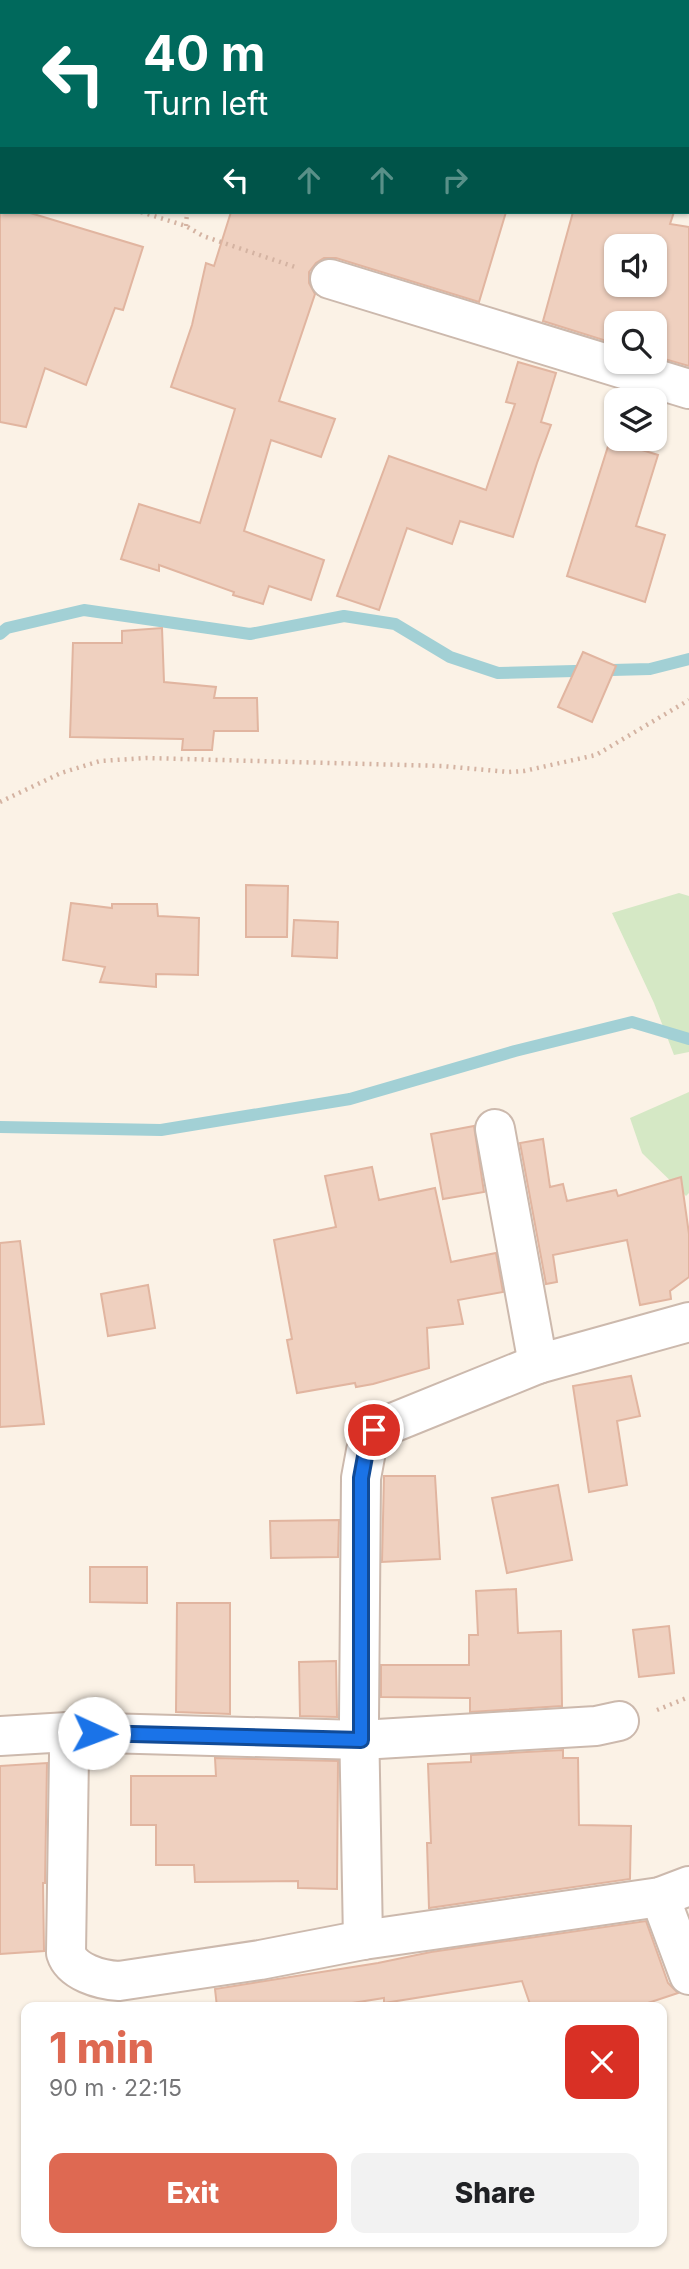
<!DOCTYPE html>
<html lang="en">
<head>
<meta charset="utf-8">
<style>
	body { margin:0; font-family:Inter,sans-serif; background:#f2f2f2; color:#202124; height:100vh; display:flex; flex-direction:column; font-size:26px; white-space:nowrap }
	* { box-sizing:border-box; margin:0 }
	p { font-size:23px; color:#757577 }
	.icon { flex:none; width:38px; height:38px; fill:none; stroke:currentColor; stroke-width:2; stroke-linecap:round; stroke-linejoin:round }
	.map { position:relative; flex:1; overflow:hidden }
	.details { position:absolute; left:21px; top:2002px; width:646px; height:245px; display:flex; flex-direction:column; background:#fff; border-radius:14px; box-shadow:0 2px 5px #0004 }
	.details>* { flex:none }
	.banner { position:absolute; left:0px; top:0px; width:690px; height:214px; box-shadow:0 2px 5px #0004; background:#00695c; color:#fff; overflow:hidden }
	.buttons { position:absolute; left:604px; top:234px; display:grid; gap:14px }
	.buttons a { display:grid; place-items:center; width:63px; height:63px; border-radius:14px; background:#fff; box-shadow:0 2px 5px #0004; font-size:35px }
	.pin { position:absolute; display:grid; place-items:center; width:60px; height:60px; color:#fff; margin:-30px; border:4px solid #fff; border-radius:50%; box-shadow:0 2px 7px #0007 }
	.me { position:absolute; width:77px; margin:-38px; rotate:92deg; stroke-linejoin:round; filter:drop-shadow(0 0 5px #0008) }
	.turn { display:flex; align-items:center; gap:24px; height:147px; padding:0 28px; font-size:32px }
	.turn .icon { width:91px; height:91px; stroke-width:2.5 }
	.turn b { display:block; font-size:49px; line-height:60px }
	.lanes { display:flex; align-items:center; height:66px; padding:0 28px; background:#0003; justify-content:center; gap:35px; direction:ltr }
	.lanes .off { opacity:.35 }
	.round { display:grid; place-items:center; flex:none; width:74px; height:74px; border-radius:14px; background:#f2f2f2 }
	.headline { display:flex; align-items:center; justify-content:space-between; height:119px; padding:0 28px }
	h1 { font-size:42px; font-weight:800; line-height:52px; color:#de6952 }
	.cta { display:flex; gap:14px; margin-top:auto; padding:14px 28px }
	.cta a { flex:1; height:80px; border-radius:14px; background:#de6952; color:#fff; font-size:28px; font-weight:800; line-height:80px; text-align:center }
	.cta a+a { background:#f2f2f2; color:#202124 }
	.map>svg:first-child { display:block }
	.green { fill:#d5e8c5 }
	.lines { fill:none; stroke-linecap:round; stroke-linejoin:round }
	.stream { stroke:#a2d0d5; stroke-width:12 }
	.building { fill:#efd0bf; stroke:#e1b5a0; stroke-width:2; fill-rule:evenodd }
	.street-casing { stroke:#ccb9ad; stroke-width:42 }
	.path { stroke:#d4b3a2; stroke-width:4.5; stroke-dasharray:2 5; stroke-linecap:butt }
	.street { stroke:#fff; stroke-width:38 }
	.route-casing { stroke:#114b97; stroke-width:18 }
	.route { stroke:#1a73e8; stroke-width:12 }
</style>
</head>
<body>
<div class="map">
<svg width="689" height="2269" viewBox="0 0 689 2269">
	<rect width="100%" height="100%" fill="#fbf2e6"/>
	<g class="green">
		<path d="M 679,893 L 689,896 L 689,1052 L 674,1055 L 654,1003 L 612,913 Z"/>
		<path d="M 689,1092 L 689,1193 L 686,1196 L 642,1153 L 630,1118 Z"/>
	</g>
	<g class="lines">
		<g class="stream">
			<path d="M 0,634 L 7,628 L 84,610 L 250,634 L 344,616 L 395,624 L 450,657 L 498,673 L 650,669 L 689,659"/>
			<path d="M 0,1127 L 161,1130 L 350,1099 L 515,1051 L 632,1022 L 689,1039"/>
		</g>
	</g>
	<g class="building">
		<path d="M 0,203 L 2,203 L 2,212 L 27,212 L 143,247 L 123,310 L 115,308 L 86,385 L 45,368 L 26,427 L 0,422 Z"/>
		<path d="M 231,212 L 506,212 L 479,302 L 336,258 L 324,258 L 316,263 L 309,272 L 309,283 L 315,294 L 279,401 L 335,419 L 321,457 L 271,440 L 244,531 L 324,560 L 311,600 L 269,586 L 263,604 L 233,595 L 234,592 L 159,565 L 159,571 L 121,559 L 139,504 L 200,523 L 235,409 L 171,387 L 192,325 L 206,263 L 214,266 Z"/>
		<path d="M 573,212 L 674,212 L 670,224 L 689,227 L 689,366 L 654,356 L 654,324 L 616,324 L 616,344 L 543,321 ZM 616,247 L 654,247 L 654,285 L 616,285 Z"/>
		<path d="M 518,362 L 556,373 L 541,422 L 551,425 L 537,463 L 513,537 L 460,521 L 452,544 L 407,528 L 379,610 L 337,596 L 389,456 L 486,490 L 515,404 L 506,402 Z"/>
		<path d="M 610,440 L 658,455 L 636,526 L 665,535 L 645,602 L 567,576 Z"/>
		<path d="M 162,628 L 164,682 L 216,687 L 214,698 L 257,698 L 258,731 L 214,731 L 212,750 L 182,750 L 183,739 L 70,737 L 73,643 L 122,643 L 122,631 Z"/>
		<path d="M 583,652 L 616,666 L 592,722 L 558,707 Z"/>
		<path d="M 246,885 L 288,886 L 287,937 L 246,937 Z"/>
		<path d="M 71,903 L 112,908 L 112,904 L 157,904 L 158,916 L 199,918 L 198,975 L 156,974 L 156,987 L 100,982 L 105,967 L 63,960 Z"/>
		<path d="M 294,920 L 338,922 L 337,958 L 292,956 Z"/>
		<path d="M 474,1126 L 484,1192 L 443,1199 L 431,1134 Z"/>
		<path d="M 543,1139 L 550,1187 L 563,1184 L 567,1201 L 616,1190 L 618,1196 L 681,1177 L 689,1234 L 689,1277 L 670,1291 L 671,1299 L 640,1305 L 627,1240 L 553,1255 L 557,1282 L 546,1284 L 520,1143 Z"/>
		<path d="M 372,1167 L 379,1200 L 435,1188 L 451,1262 L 496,1253 L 503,1292 L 458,1300 L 463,1324 L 427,1328 L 429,1368 L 373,1384 L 356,1387 L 355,1383 L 297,1393 L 287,1340 L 292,1339 L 274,1240 L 336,1227 L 325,1176 Z"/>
		<path d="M 20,1241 L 44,1424 L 0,1427 L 0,1243 Z"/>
		<path d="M 148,1285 L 155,1328 L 108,1336 L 101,1294 Z"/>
		<path d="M 631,1376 L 640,1416 L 617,1421 L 627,1485 L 589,1492 L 573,1386 Z"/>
		<path d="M 384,1476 L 435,1476 L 440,1559 L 382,1562 Z"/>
		<path d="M 558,1485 L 572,1560 L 507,1573 L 492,1498 Z"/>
		<path d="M 339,1520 L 338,1557 L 271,1558 L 270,1521 Z"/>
		<path d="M 90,1567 L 147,1567 L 147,1603 L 90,1602 Z"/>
		<path d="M 516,1589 L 518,1633 L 561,1631 L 562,1706 L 470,1712 L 470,1698 L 381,1697 L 381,1665 L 469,1665 L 469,1635 L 478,1635 L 476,1591 Z"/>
		<path d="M 177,1603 L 230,1603 L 230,1714 L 176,1712 Z"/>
		<path d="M 669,1626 L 674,1673 L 639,1677 L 633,1630 Z"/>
		<path d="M 336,1661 L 337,1717 L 300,1716 L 299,1662 Z"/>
		<path d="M 563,1750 L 563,1758 L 578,1758 L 579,1825 L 631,1826 L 630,1879 L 429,1908 L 427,1843 L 431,1843 L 428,1764 L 471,1762 L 471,1755 Z"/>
		<path d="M 215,1758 L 338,1761 L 337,1889 L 298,1888 L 298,1881 L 195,1882 L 194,1865 L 156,1865 L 156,1825 L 131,1825 L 131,1776 L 216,1776 Z"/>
		<path d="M 47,1763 L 45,1883 L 43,1883 L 44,1951 L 0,1954 L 0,1766 Z"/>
		<path d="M 646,1921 L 668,1983 L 678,1993 L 636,2007 L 531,2007 L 522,1981 L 384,2003 L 384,1998 L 327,2007 L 217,2007 L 215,1989 L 378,1963 L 431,1952 Z"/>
	</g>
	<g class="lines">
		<g class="street-casing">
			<g id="street">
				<path d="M 486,0 L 492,2"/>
				<path d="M 238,2 L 238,0"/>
				<path d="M 688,60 L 689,60"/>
				<path d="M 330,279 L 689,389"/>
				<path d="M 495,1129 L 538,1364"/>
				<path d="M 68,1732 L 69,1755 L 66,1953 C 72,1972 100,1980 119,1981 L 260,1960 L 363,1940 L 660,1897 L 689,1886"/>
				<path d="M 0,1736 L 68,1732 L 361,1740 L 596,1726 L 619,1721"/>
				<path d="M 660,1897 L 689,1975"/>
				<path d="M 363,1940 L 359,1720 L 361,1478 L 366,1451 L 375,1430 L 538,1364 L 689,1322"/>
			</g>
		</g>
		<g class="path">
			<path d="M 0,165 L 2,166"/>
			<path d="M 141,212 L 186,226 L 203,236 L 295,267"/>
			<path d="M 186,226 L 187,212"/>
			<path d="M 0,802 L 61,773 L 100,761 L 146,758 L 442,766 L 509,772 L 524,771 L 596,755 L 689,700"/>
			<path d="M 657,1710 L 689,1697"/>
		</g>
		<use href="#street" class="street"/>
	</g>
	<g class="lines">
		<g class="route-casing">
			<path id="route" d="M 94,1733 L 361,1740 L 361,1478 L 366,1451 L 374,1430"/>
		</g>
		<use href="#route" class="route"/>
	</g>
</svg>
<div class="buttons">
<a><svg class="icon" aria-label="sound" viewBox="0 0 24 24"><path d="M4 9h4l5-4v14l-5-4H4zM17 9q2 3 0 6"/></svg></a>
<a><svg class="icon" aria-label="search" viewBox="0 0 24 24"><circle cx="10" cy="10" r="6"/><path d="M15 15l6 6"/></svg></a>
<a><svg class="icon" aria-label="layers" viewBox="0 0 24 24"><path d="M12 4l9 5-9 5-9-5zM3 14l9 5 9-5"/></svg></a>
</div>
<div class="pin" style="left:374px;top:1430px;background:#d93025"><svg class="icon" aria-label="arrive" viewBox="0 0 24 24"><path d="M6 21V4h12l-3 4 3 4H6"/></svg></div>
<svg class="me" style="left:94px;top:1733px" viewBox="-20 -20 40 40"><circle r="19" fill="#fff"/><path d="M0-13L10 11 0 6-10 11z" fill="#1a73e8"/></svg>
<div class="banner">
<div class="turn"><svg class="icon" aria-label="left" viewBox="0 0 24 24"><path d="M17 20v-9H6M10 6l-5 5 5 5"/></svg><div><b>40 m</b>Turn left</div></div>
<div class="lanes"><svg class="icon" aria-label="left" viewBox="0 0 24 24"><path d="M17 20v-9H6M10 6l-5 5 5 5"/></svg><svg class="icon off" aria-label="ahead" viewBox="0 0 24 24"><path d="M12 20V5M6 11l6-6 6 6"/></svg><svg class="icon off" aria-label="ahead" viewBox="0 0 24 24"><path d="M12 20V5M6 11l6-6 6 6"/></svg><svg class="icon off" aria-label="right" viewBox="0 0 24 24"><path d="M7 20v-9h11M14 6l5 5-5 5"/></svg></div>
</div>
<section class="details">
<div class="headline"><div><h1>1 min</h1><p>90 m · 22:15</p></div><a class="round" style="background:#d93025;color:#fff"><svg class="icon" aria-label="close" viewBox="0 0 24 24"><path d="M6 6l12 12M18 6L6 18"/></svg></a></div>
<div class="cta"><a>Exit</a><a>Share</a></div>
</section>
</div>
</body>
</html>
